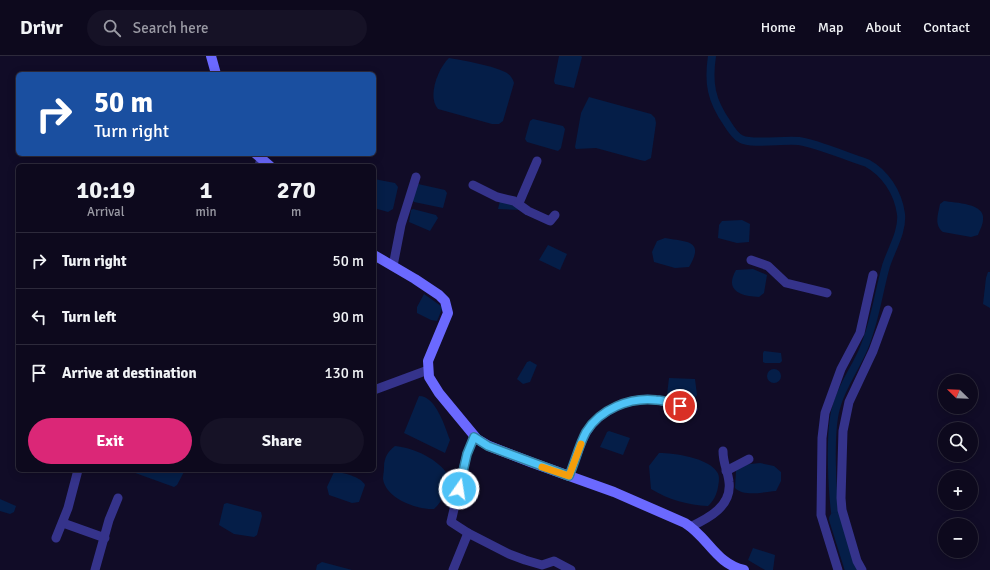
<!DOCTYPE html>
<html lang="en">
<head>
<meta charset="utf-8">
<style>
	body { margin:0; font-family:Signika,sans-serif; background:#161226; color:#f1f3f6; height:100vh; display:flex; flex-direction:column; font-size:15px; white-space:nowrap }
	* { box-sizing:border-box; margin:0 }
	p { font-size:13px; color:#9a9aa4 }
	.icon { flex:none; width:22px; height:22px; fill:none; stroke:currentColor; stroke-width:2; stroke-linecap:round; stroke-linejoin:round }
	.map { position:relative; flex:1; overflow:hidden }
	.details { position:absolute; left:16px; top:108px; width:360px; height:308px; display:flex; flex-direction:column; background:#0d091d; border-radius:6px; box-shadow:0 2px 10px #0003,0 0 0 1px #2d2a3b }
	.details>* { flex:none }
	.hud { position:absolute; left:16px; top:16px; width:360px; height:84px; border-radius:6px; box-shadow:0 2px 10px #0003,0 0 0 1px #2d2a3b; background:#1a4fa0; color:#fff; overflow:hidden }
	.needle { width:26px; rotate:293deg }
	.controls { position:absolute; left:938px; top:318px; display:grid; gap:8px }
	.controls a { display:grid; place-items:center; width:40px; height:40px; border-radius:50%; background:#0d091d; box-shadow:0 2px 10px #0003,0 0 0 1px #2d2a3b; font-size:20px }
	.pin { position:absolute; display:grid; place-items:center; width:34px; height:34px; color:#fff; margin:-17px; border:2px solid #fff; border-radius:50%; box-shadow:0 1px 4px #0007 }
	.me { position:absolute; width:44px; margin:-22px; rotate:13deg; stroke-linejoin:round; filter:drop-shadow(0 0 3px #0008) }
	.turn { display:flex; align-items:center; gap:14px; height:84px; padding:0 12px; font-size:18px }
	.turn .icon { width:52px; height:52px; stroke-width:2.5 }
	.turn b { display:block; font-size:28px; line-height:34px }
	.eta { display:flex; justify-content:space-evenly; align-items:center; height:68px; text-align:center }
	.eta b { font-size:24px; font-weight:700; line-height:28px }
	.button { display:flex; gap:8px; margin-top:auto; padding:8px 12px }
	.button a { flex:1; height:46px; border-radius:24px; background:#db2777; color:#fff; font-size:16px; font-weight:700; line-height:46px; text-align:center }
	.button a+a { background:#161226; color:#f1f3f6 }
	ul { padding:0; list-style:none }
	li { display:flex; align-items:center; gap:12px; height:56px; padding:0 12px; border-top:1px solid #2d2a3b }
	li div { flex:1 }
	li b { display:block; font-size:15px }
	li em { font-style:normal }
	header { display:flex; align-items:center; gap:24px; box-sizing:border-box; height:56px; padding:0 20px; background:#0d091d; border-bottom:1px solid #2d2a3b }
	header strong { font-size:19px }
	nav { display:flex; gap:22px; margin-inline-start:auto; font-size:14px }
	.search { width:280px; height:36px; background:#161226; display:flex; align-items:center; gap:10px; box-sizing:border-box; padding:0 14px; border-radius:22px; color:#9a9aa4; font-size:15px }
	.map>svg:first-child { display:block }
	.water { fill:#051e48 }
	.lines { fill:none; stroke-linecap:round; stroke-linejoin:round }
	.canal { stroke:#051e48; stroke-width:8 }
	.river { stroke:#051e48; stroke-width:14 }
	.street { stroke:#35338b; stroke-width:9 }
	.secondary { stroke:#6b69ff; stroke-width:10 }
	.route-casing { stroke:#337fa1; stroke-width:10 }
	.route { stroke:#4fc3f7; stroke-width:7 }
	.slow { stroke:#f59e0b; stroke-width:7 }
</style>
</head>
<body>
<header>
<strong>Drivr</strong>
<div class="search"><svg class="icon" aria-label="search" viewBox="0 0 24 24"><circle cx="10" cy="10" r="6"/><path d="M15 15l6 6"/></svg>Search here</div>
<nav><a>Home</a><a>Map</a><a>About</a><a>Contact</a></nav>
</header>
<div class="map">
<svg width="990" height="514" viewBox="0 0 990 514">
	<rect width="100%" height="100%" fill="#110c27"/>
	<g class="water">
		<path d="M 559,0 L 581,0 L 582,1 L 574,32 L 555,28 L 554,25 Z"/>
		<path d="M 449,2 C 462,4 495,10 507,17 C 510,19 513,23 514,27 L 503,65 L 499,68 L 492,68 L 438,53 C 427,41 438,12 449,2 Z"/>
		<path d="M 589,41 L 651,58 L 655,62 L 656,67 L 651,102 L 645,105 L 640,104 L 596,92 L 576,93 L 575,91 L 581,57 Z"/>
		<path d="M 533,63 L 563,70 L 565,73 L 561,92 L 558,95 L 527,86 L 525,83 L 530,65 Z"/>
		<path d="M 374,123 L 395,127 L 398,131 L 393,153 L 388,156 L 374,152 Z"/>
		<path d="M 418,128 L 445,134 L 447,137 L 443,152 L 414,146 L 412,144 Z"/>
		<path d="M 500,145 L 506,145 L 520,154 L 498,153 Z"/>
		<path d="M 944,145 C 955,147 986,147 983,164 C 983,168 980,174 978,179 L 971,181 L 943,176 C 934,169 938,159 940,148 Z"/>
		<path d="M 413,153 L 436,159 L 438,162 L 430,175 L 409,166 L 411,154 Z"/>
		<path d="M 742,164 L 750,168 L 749,186 L 737,187 L 718,182 L 719,169 L 722,165 Z"/>
		<path d="M 665,182 C 687,186 705,184 689,211 L 675,212 L 654,206 L 652,196 L 657,185 Z"/>
		<path d="M 548,189 L 567,198 L 560,214 L 539,204 Z"/>
		<path d="M 753,213 L 767,219 L 764,237 L 759,241 C 741,240 724,235 736,214 Z"/>
		<path d="M 988,216 L 990,216 L 990,252 L 983,248 L 986,222 Z"/>
		<path d="M 424,238 L 441,250 L 442,253 L 437,265 L 431,264 L 417,257 L 417,251 Z"/>
		<path d="M 764,295 L 781,297 L 782,305 L 780,307 L 765,307 L 763,306 L 763,297 Z"/>
		<path d="M 530,305 L 537,309 L 530,326 L 523,328 L 517,323 L 527,306 Z"/>
		<circle cx="774" cy="320" r="7"/>
		<path d="M 669,322 L 695,323 L 697,339 L 694,343 L 688,345 L 668,342 L 667,339 Z"/>
		<path d="M 419,340 C 436,340 445,371 450,384 L 445,397 L 404,377 Z"/>
		<path d="M 609,375 L 630,382 L 623,399 L 600,391 L 607,376 Z"/>
		<path d="M 395,390 C 415,392 438,403 449,420 C 447,432 444,444 434,453 C 418,454 386,443 383,423 C 383,420 384,415 384,411 C 384,402 388,395 395,390 Z"/>
		<path d="M 659,397 C 674,397 709,402 717,416 C 720,420 719,426 718,431 C 717,438 713,446 708,450 C 688,449 669,444 651,433 L 649,410 Z"/>
		<path d="M 760,407 L 774,410 L 781,416 L 781,425 L 776,435 C 763,436 744,441 735,432 L 736,415 L 741,409 Z"/>
		<path d="M 127,414 L 185,414 L 177,429 L 174,431 Z"/>
		<path d="M 334,416 C 343,416 361,421 365,429 L 359,446 L 352,447 L 329,439 L 327,431 Z"/>
		<path d="M 0,443 L 16,450 L 14,456 L 10,458 L 0,455 Z"/>
		<path d="M 227,447 L 261,456 L 262,460 L 257,479 L 254,481 L 234,478 L 219,469 L 224,448 Z"/>
		<path d="M 753,492 L 775,499 L 773,514 L 765,514 L 748,504 Z"/>
		<path d="M 322,506 L 352,514 L 316,514 L 317,509 Z"/>
	</g>
	<g class="lines">
		<path class="canal" d="M 712,0 C 708,27 711,44 727,67 C 730,72 735,80 741,83 C 752,89 785,83 799,85 C 822,89 844,100 867,107 C 885,117 898,136 901,158 C 903,175 891,194 886,210 C 878,238 875,267 863,294 C 855,313 841,331 836,352 C 829,377 832,436 836,463"/>
		<path class="river" d="M 836,463 L 852,514"/>
		<g class="street">
			<path d="M 259,110 L 261,102"/>
			<path d="M 473,129 L 497,141 L 514,145 L 528,155 L 550,165 L 555,159"/>
			<path d="M 519,147 L 537,105"/>
			<path d="M 751,204 L 768,210 L 786,227 L 827,237"/>
			<path d="M 393,210 L 401,169 L 416,121"/>
			<path d="M 374,334 L 428,314"/>
			<path d="M 726,415 L 749,403"/>
			<path d="M 569,420 C 575,406 579,390 586,377 C 599,354 631,340 657,344 C 669,346 681,350 693,353"/>
			<path d="M 63,467 L 105,482"/>
			<path d="M 690,471 C 709,462 732,450 729,426 C 728,415 723,408 723,395"/>
			<path d="M 468,477 L 451,466 L 467,398 L 474,381"/>
			<path d="M 56,482 L 68,452 L 78,414"/>
			<path d="M 95,514 L 109,464 L 118,442"/>
			<path d="M 453,514 L 468,477 L 509,498 L 525,504 L 542,509 L 554,505 L 571,514"/>
			<path d="M 838,514 L 821,459 L 822,382 L 825,357 L 841,313 L 860,277 L 873,219"/>
			<path d="M 862,514 L 857,505 L 842,454 L 841,442 L 843,375 L 849,346 L 873,295 L 888,254"/>
		</g>
		<g class="secondary">
			<path d="M 211,0 L 216,18"/>
			<path d="M 256,98 L 270,110"/>
			<path d="M 374,199 L 415,223 L 439,239 L 445,245 L 448,257 L 428,305 L 429,321 L 439,337 L 477,383 L 489,390 L 533,407 L 614,436 L 685,467 C 708,481 716,508 744,514"/>
		</g>
	</g>
	<g class="lines">
		<g class="route-casing">
			<path id="route" d="M 459,433 L 467,398 L 474,381 L 488,390 L 569,420 C 575,406 579,389 586,376 C 600,353 630,341 656,344 C 664,344 673,348 680,350"/>
		</g>
		<use href="#route" class="route"/>
		<path class="slow" d="M 542,411 L 569,420 L 581,388"/>
	</g>
</svg>
<div class="controls">
<a><svg class="needle" viewBox="-14 -14 28 28"><path d="M0-13l5 13h-10z" fill="#e53935"/><path d="M0 13l5-13h-10z" fill="#9a9aa4"/></svg></a>
<a><svg class="icon" aria-label="search" viewBox="0 0 24 24"><circle cx="10" cy="10" r="6"/><path d="M15 15l6 6"/></svg></a>
<a>+</a>
<a>−</a>
</div>
<div class="pin" style="left:680px;top:350px;background:#d93025"><svg class="icon" aria-label="arrive" viewBox="0 0 24 24"><path d="M6 21V4h12l-3 4 3 4H6"/></svg></div>
<svg class="me" style="left:459px;top:433px" viewBox="-20 -20 40 40"><circle r="17" fill="#4fc3f7" stroke="#fff" stroke-width="3"/><path d="M0-11L8 9 0 5-8 9z" fill="#fff"/></svg>
<div class="hud">
<div class="turn"><svg class="icon" aria-label="right" viewBox="0 0 24 24"><path d="M7 20v-9h11M14 6l5 5-5 5"/></svg><div><b>50 m</b>Turn right</div></div>
</div>
<section class="details">
<div class="eta">
<div><b>10:19</b><p>Arrival</p></div>
<div><b>1</b><p>min</p></div>
<div><b>270</b><p>m</p></div>
</div>
<ul>
<li><svg class="icon" aria-label="right" viewBox="0 0 24 24"><path d="M7 20v-9h11M14 6l5 5-5 5"/></svg><div><b>Turn right</b></div><em>50 m</em></li>
<li><svg class="icon" aria-label="left" viewBox="0 0 24 24"><path d="M17 20v-9H6M10 6l-5 5 5 5"/></svg><div><b>Turn left</b></div><em>90 m</em></li>
<li><svg class="icon" aria-label="arrive" viewBox="0 0 24 24"><path d="M6 21V4h12l-3 4 3 4H6"/></svg><div><b>Arrive at destination</b></div><em>130 m</em></li>
</ul>
<div class="button"><a>Exit</a><a>Share</a></div>
</section>
</div>
</body>
</html>
